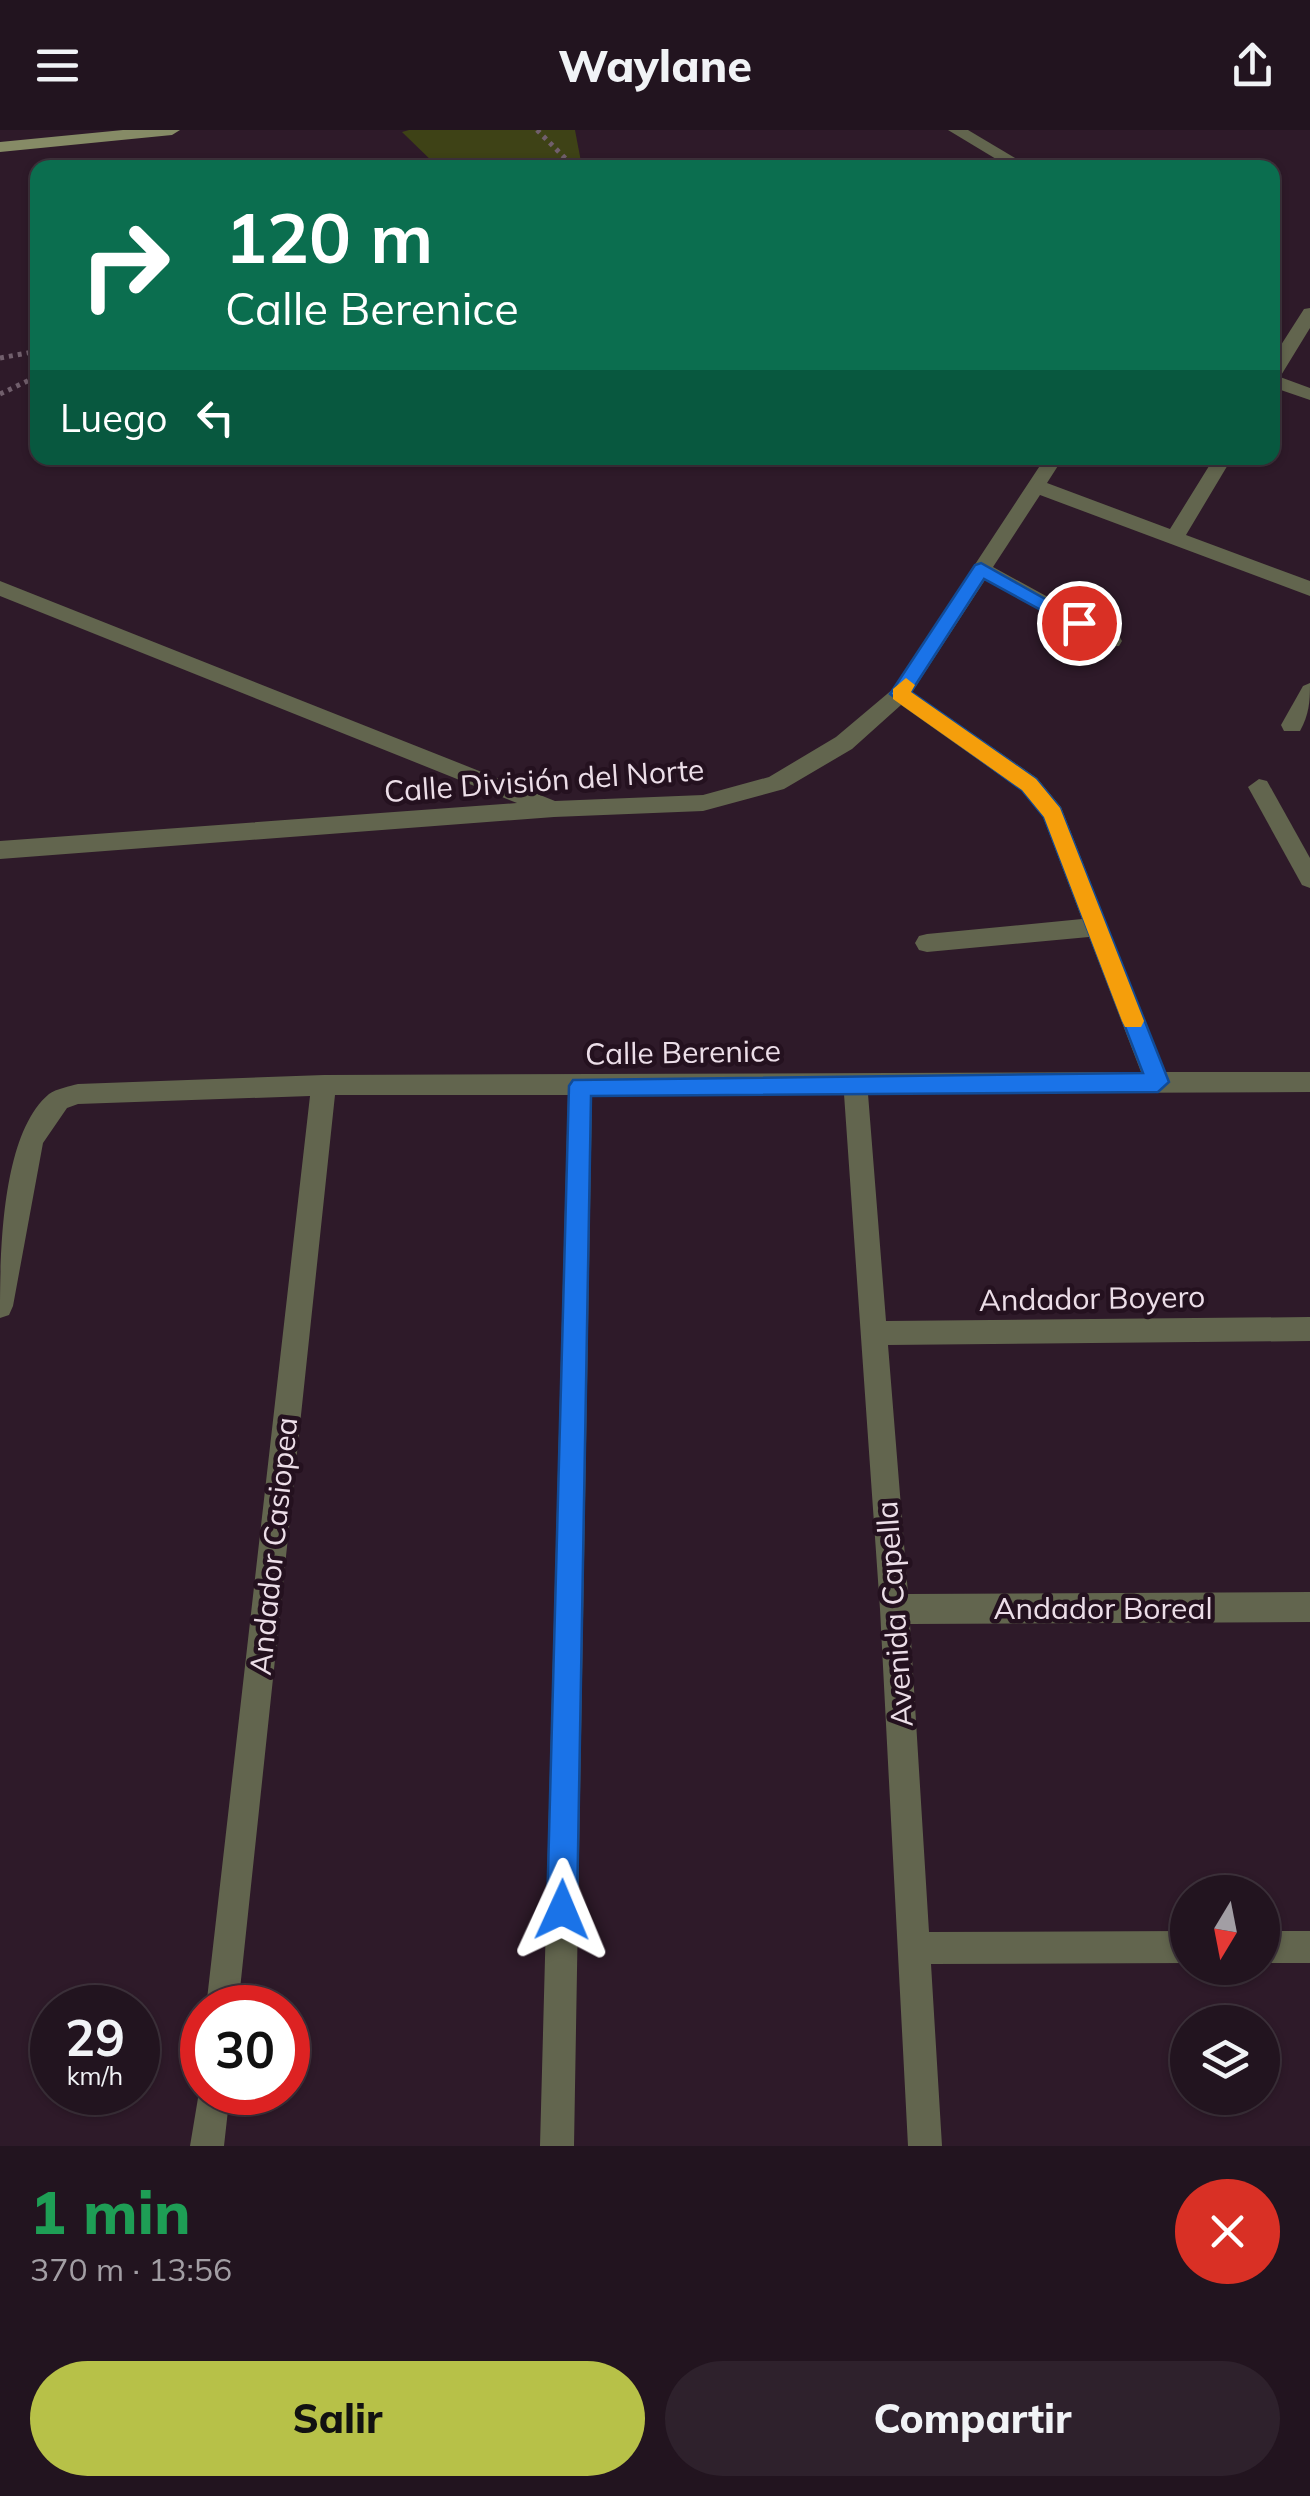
<!DOCTYPE html>
<html lang="es">
<head>
<meta charset="utf-8">
<style>
	body { margin:0; font-family:Mulish,sans-serif; background:#2e212c; color:#f1f3f6; height:100vh; display:flex; flex-direction:column; font-size:38px; white-space:nowrap }
	* { box-sizing:border-box; margin:0 }
	p { font-size:32px; color:#a29ea4 }
	.icon { flex:none; width:55px; height:55px; fill:none; stroke:currentColor; stroke-width:2; stroke-linecap:round; stroke-linejoin:round }
	.map { position:relative; height:2016px; overflow:hidden }
	.side { display:flex; flex-direction:column; background:#22141f; flex:1 }
	.side>* { flex:none }
	.banner { position:absolute; left:30px; top:30px; width:1250px; height:305px; border-radius:20px; box-shadow:0 2px 8px #0004,0 0 0 2px #3f333d; background:#0b6e4f; color:#fff; overflow:hidden }
	.needle { width:65px; rotate:190deg }
	.controls { position:absolute; left:1170px; top:1745px; display:grid; gap:20px }
	.controls a { display:grid; place-items:center; width:110px; height:110px; border-radius:50%; background:#22141f; box-shadow:0 2px 8px #0004,0 0 0 2px #3f333d; font-size:50px }
	.speed { position:absolute; left:30px; top:1855px; display:flex; gap:20px; font-size:50px; font-weight:700; text-align:center }
	.speed>* { display:grid; place-content:center; width:130px; height:130px; border-radius:50%; background:#22141f; box-shadow:0 2px 8px #0004,0 0 0 2px #3f333d; line-height:1 }
	.speed small { font-size:25px; font-weight:400 }
	.speed .limit { border:15px solid #d22; background:#fff; color:#111 }
	.pin { position:absolute; display:grid; place-items:center; width:85px; height:85px; color:#fff; margin:-42px; border:5px solid #fff; border-radius:50%; box-shadow:0 2px 10px #0007 }
	.me { position:absolute; width:110px; margin:-55px; rotate:1deg; stroke-linejoin:round; filter:drop-shadow(0 0 8px #0008) }
	.turn { display:flex; align-items:center; gap:35px; height:210px; padding:0 30px; font-size:45px }
	.turn .icon { width:130px; height:130px; stroke-width:2.5 }
	.turn b { display:block; font-size:70px; line-height:85px }
	.then { display:flex; align-items:center; height:95px; padding:0 30px; background:#0003; gap:20px; font-size:38px }
	.round { display:grid; place-items:center; flex:none; width:105px; height:105px; border-radius:52px; background:#2e212c }
	.head { display:flex; align-items:center; justify-content:space-between; height:170px; padding:0 30px }
	h1 { font-size:60px; font-weight:800; line-height:75px; color:#1e9e55 }
	.action { display:flex; gap:20px; margin-top:auto; padding:20px 30px }
	.action a { flex:1; height:115px; border-radius:60px; background:#b7c148; color:#111; font-size:40px; font-weight:800; line-height:115px; text-align:center }
	.action a+a { background:#2e212c; color:#f1f3f6 }
	header { display:flex; justify-content:space-between; align-items:center; height:130px; padding:0 30px; background:#22141f; font-size:45px; font-weight:800 }
	.map>svg:first-child { display:block }
	.green { fill:#3e4216 }
	.lines { fill:none; stroke-linecap:round; stroke-linejoin:round }
	.path { stroke:#715f6c; stroke-width:5; stroke-dasharray:4 5; stroke-linecap:butt }
	.street { fill:#62654e; fill-rule:evenodd }
	.secondary { fill:#868b66; fill-rule:evenodd }
	.route { fill:#1a73e8; stroke:#114b97; stroke-width:2.5 }
	.slow { fill:#f59e0b }
	.labels { text-anchor:middle; dominant-baseline:central; stroke-width:9; stroke-linejoin:round; paint-order:stroke }
	.street-label { font-size:30px; fill:#ecdee8; stroke:#24111f }
</style>
</head>
<body>
<header><svg class="icon" aria-label="menu" viewBox="0 0 24 24"><path d="M4 6h16M4 12h16M4 18h16"/></svg>Waylane<svg class="icon" aria-label="share" viewBox="0 0 24 24"><path d="M12 15V3M7 8l5-5 5 5M5 13v7h14v-7"/></svg></header>
<div class="map">
<svg width="1310" height="2016" viewBox="0 0 1310 2016">
	<rect width="100%" height="100%" fill="#2e1a29"/>
	<path class="green" d="M 409,0 L 575,0 L 582,37 L 438,37 L 402,2 Z"/>
	<g class="lines">
		<g class="path">
			<path d="M 537,0 L 575,38"/>
			<path d="M 0,228 L 38,221"/>
			<path d="M 0,264 L 38,246"/>
		</g>
		<g class="street">
			<path d="M 948,0 L 968,0 L 1032,38 L 1011,38 Z"/>
			<path d="M 1310,178 L 1310,198 L 1280,247 L 1310,258 L 1310,270 L 1272,257 L 1272,229 L 1304,179 Z"/>
			<path d="M 1045,328 L 1063,328 L 1047,353 L 1170,399 L 1214,328 L 1232,328 L 1186,405 L 1310,451 L 1310,466 L 1040,365 L 993,437 L 1119,506 L 1122,511 L 1119,516 L 1105,516 L 985,450 L 912,562 L 1037,648 L 1061,677 L 1165,942 L 1310,942 L 1310,962 L 868,964 L 886,1191 L 1310,1187 L 1310,1211 L 888,1215 L 908,1464 L 1310,1462 L 1310,1492 L 910,1494 L 929,1802 L 1188,1801 L 1188,1833 L 931,1834 L 942,2016 L 908,2016 L 880,1479 L 844,964 L 592,965 L 574,2016 L 540,2016 L 568,965 L 335,965 L 238,1878 L 206,1878 L 310,966 L 78,974 L 67,978 L 43,1013 L 13,1176 L 9,1185 L 0,1188 C 0,1129 0,1005 49,964 C 56,959 70,956 78,954 L 324,945 L 1141,942 L 1089,807 L 927,822 L 919,820 L 915,813 L 919,806 L 927,804 L 1082,789 L 1043,687 L 1021,660 L 901,575 L 852,619 L 784,659 L 703,681 L 554,687 L 0,729 L 0,711 L 517,673 L 0,466 L 0,451 L 555,671 L 703,665 L 769,647 L 836,607 L 893,559 Z"/>
			<path d="M 1310,553 C 1310,573 1309,584 1300,601 L 1284,601 L 1281,595 L 1303,556 Z"/>
			<path d="M 1259,649 L 1267,651 L 1310,728 L 1310,758 L 1302,755 L 1248,657 Z"/>
			<rect x="1262" y="1801" width="48" height="32"/>
			<path d="M 201,1950 L 202,1962 L 230,1962 L 224,2016 L 190,2016 Z"/>
		</g>
		<path class="secondary" d="M 123,0 L 180,0 L 172,5 L 0,22 L 0,12 Z"/>
	</g>
	<path class="route" d="M 981,433 L 1088,493 L 1086,497 L 1072,497 L 984,449 L 911,562 L 1036,649 L 1060,678 L 1169,952 L 1158,962 L 591,966 L 577,1780 L 572,1791 L 562,1795 L 552,1791 L 547,1780 L 569,956 L 573,950 L 1143,943 L 1044,687 L 1022,660 L 890,564 L 975,435 Z"/>
	<path class="slow" d="M 906,548 L 915,555 L 911,562 L 1036,649 L 1060,678 L 1144,891 L 1141,897 L 1125,897 L 1122,891 L 1044,687 L 1022,660 L 893,569 L 893,559 Z"/>
	<g class="labels">
		<g class="street-label">
			<text transform="translate(544 650) rotate(-4)">Calle División del Norte</text>
			<text transform="translate(683 922) rotate(-1)">Calle Berenice</text>
			<text transform="translate(1092 1168) rotate(-1)">Andador Boyero</text>
			<text transform="translate(273 1416) rotate(-84)">Andador Casiopea</text>
			<text x="1103" y="1478">Andador Boreal</text>
			<text transform="translate(894 1484) rotate(-94)">Avenida Capella</text>
		</g>
	</g>
</svg>
<div class="controls">
<a><svg class="needle" viewBox="-14 -14 28 28"><path d="M0-13l5 13h-10z" fill="#e53935"/><path d="M0 13l5-13h-10z" fill="#a29ea4"/></svg></a>
<a><svg class="icon" aria-label="layers" viewBox="0 0 24 24"><path d="M12 4l9 5-9 5-9-5zM3 14l9 5 9-5"/></svg></a>
</div>
<div class="speed"><div>29<small>km/h</small></div><div class="limit">30</div></div>
<div class="pin" style="left:1079px;top:493px;background:#d93025"><svg class="icon" aria-label="arrive" viewBox="0 0 24 24"><path d="M6 21V4h12l-3 4 3 4H6"/></svg></div>
<svg class="me" style="left:562px;top:1780px" viewBox="-20 -20 40 40"><path d="M0-17L14 15 0 8-14 15z" fill="#1a73e8" stroke="#fff" stroke-width="4"/></svg>
<div class="banner">
<div class="turn"><svg class="icon" aria-label="right" viewBox="0 0 24 24"><path d="M7 20v-9h11M14 6l5 5-5 5"/></svg><div><b>120 m</b>Calle Berenice</div></div>
<div class="then">Luego<svg class="icon" aria-label="left" viewBox="0 0 24 24"><path d="M17 20v-9H6M10 6l-5 5 5 5"/></svg></div>
</div>
</div>
<section class="side">
<div class="head"><div><h1>1 min</h1><p>370 m · 13:56</p></div><a class="round" style="background:#d93025;color:#fff"><svg class="icon" aria-label="close" viewBox="0 0 24 24"><path d="M6 6l12 12M18 6L6 18"/></svg></a></div>
<div class="action"><a>Salir</a><a>Compartir</a></div>
</section>
</body>
</html>
